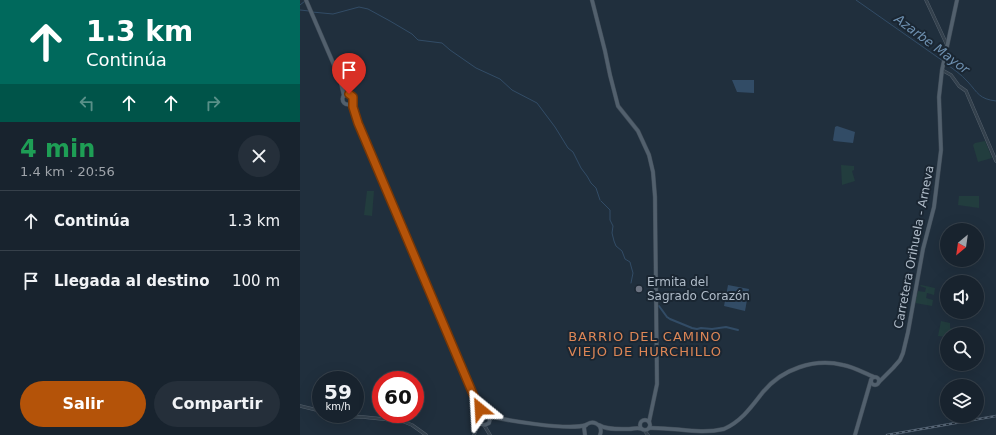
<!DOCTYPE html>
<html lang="es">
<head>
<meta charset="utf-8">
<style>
	body { margin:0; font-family:"DejaVu Sans",sans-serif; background:#252f3a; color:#f1f3f6; height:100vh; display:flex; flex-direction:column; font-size:15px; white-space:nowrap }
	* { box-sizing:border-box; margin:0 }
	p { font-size:13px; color:#9fa4aa }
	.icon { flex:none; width:22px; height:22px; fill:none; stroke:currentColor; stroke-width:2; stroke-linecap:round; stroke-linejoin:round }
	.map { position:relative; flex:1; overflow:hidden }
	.side { display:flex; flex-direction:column; background:#18232e; width:300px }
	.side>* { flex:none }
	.top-card { background:#00695c; color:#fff; overflow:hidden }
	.needle { width:26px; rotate:209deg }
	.controls { position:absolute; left:640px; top:223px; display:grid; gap:8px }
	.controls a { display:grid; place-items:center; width:44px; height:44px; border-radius:50%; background:#18232e; box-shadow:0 4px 16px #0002,0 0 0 1px #36404a; font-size:20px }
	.speed { position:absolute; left:12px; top:371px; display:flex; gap:8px; font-size:20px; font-weight:700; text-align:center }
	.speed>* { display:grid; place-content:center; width:52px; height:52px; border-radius:50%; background:#18232e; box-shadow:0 4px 16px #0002,0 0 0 1px #36404a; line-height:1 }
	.speed small { font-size:10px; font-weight:400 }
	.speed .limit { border:6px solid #d22; background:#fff; color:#111 }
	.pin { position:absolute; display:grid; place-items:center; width:34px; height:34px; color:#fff; margin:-41px -17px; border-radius:50% 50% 50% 0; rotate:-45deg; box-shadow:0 0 4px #0007 }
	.pin .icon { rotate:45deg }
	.me { position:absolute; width:44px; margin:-22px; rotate:333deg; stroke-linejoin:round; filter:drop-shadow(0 0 3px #0008) }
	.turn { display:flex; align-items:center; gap:14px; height:84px; padding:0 20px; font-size:18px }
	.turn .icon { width:52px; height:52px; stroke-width:2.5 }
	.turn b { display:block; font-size:28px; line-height:34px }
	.lanes { display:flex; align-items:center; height:38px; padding:0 20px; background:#0003; justify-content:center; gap:20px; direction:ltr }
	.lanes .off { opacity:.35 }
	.round { display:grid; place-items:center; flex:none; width:42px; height:42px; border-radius:21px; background:#252f3a }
	.overview { display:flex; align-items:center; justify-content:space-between; height:68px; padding:0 20px }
	h1 { font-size:24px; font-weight:700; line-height:30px; color:#1e9e55 }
	.primary-button { display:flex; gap:8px; margin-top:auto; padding:8px 20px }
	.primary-button a { flex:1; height:46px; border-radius:24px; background:#b45309; color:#fff; font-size:16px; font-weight:700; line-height:46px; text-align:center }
	.primary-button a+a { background:#252f3a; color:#f1f3f6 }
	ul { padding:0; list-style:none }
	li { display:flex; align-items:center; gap:12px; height:60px; padding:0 20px; border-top:1px solid #36404a }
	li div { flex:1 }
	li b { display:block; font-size:15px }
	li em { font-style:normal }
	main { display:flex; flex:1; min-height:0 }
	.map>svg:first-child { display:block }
	.green { fill:#223d3e }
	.water { fill:#324c66 }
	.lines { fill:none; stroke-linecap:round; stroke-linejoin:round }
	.stream { stroke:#324c66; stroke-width:1 }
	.canal { stroke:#324c66; stroke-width:2 }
	.minor-casing { stroke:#535f6b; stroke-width:3.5 }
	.major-casing { stroke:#3e4a56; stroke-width:4.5 }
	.minor { stroke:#34414d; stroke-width:2.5 }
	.major { stroke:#52606d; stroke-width:3.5 }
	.rail-casing { stroke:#566575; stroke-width:2.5 }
	.rail { stroke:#1a2632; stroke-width:1; stroke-dasharray:3; stroke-linecap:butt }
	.route-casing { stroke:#753606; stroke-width:10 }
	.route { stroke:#b45309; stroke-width:7 }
	.worship-dot { fill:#6b7280; stroke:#1a2632; stroke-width:1.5 }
	.labels { text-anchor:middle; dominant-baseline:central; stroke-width:4; stroke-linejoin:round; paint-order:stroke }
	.street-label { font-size:12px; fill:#b0bcc9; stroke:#1a2632 }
	.poi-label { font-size:12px; fill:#b0bcc9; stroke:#1a2632; text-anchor:start }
	.water-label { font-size:13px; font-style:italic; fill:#6d8faf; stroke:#1a2632 }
	.neighbourhood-label { font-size:13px; letter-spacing:1px; fill:#dd8656; stroke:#1a2632 }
</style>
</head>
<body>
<main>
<section class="side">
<div class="top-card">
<div class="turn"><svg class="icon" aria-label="ahead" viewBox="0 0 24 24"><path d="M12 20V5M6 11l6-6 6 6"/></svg><div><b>1.3 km</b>Continúa</div></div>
<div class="lanes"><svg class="icon off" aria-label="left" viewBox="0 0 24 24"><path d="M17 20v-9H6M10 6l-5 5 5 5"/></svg><svg class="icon" aria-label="ahead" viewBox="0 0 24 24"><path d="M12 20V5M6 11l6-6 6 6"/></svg><svg class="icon" aria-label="ahead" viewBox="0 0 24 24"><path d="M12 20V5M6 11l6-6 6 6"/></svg><svg class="icon off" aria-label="right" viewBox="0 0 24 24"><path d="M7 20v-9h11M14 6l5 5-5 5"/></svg></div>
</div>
<div class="overview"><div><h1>4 min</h1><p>1.4 km · 20:56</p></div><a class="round"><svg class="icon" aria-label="close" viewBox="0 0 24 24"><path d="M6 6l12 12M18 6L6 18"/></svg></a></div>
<ul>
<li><svg class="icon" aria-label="ahead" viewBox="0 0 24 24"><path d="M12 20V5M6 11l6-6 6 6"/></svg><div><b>Continúa</b></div><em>1.3 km</em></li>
<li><svg class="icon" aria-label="arrive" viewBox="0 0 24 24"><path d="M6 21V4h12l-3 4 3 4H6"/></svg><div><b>Llegada al destino</b></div><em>100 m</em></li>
</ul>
<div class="primary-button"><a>Salir</a><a>Compartir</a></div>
</section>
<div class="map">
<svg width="696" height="435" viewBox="0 0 696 435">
	<rect width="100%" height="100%" fill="#202f3d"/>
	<g class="green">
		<path d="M 685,141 L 692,158 L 678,162 L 673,145 L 675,143 Z"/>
		<path d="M 541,165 L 554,166 L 554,170 L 552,171 L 555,181 L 542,185 Z"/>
		<path d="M 67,191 L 74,191 L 72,216 L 64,215 Z"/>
		<path d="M 659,196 L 679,196 L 679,208 L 658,205 Z"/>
		<path d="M 621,285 L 635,288 L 634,295 L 627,293 L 626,298 L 633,300 L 632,306 L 615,303 L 618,291 L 625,292 L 626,288 L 620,286 Z"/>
		<path d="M 641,321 L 650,323 L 650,328 L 659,330 L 658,334 L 647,334 L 647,337 L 638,336 Z"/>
	</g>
	<g class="water">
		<path d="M 432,80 L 454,80 L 454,93 L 437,92 Z"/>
		<path d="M 537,126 L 555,132 L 553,143 L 534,141 L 533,140 L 535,127 Z"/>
		<path d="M 428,285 L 449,289 L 445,311 L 424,306 Z"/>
	</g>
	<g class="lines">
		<g class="stream">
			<path d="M 556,0 L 643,61"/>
			<path d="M 0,5 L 5,1"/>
			<path d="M 0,10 L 9,11"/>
			<path d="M 12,12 L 33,14 L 59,7 L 68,9 L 90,21 L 112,34 L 118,40 L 142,43 L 150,50 L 176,68 L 200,79 L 212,90 L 237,103 L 255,127 L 268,148 L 273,152 L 281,168 L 287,176 L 291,183 L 296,188 L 300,200"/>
			<path d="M 645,63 C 653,69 661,74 668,82 C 678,93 679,99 696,101"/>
			<path d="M 301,201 L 310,210 L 310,220 L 313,226 L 312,233 L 314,241 L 316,246 L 322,251 L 325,259 L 330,262 L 331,266 L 333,273 L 331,283"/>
		</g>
		<path class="canal" d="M 359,306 L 367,317 L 370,319 L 392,328 L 397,329 L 401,328 L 412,329 L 426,327 L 438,330"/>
		<g class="minor-casing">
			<g id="minor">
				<path d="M 626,0 L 647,45"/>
				<path d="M 642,70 L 651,75 L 659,86 L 666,91 L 696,161"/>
				<path d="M 0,406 L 21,411"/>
				<path d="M 31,414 L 38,416 L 63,417 L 102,421 L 112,425 L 126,435"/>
				<path d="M 184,425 L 190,435"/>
				<path d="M 344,430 L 348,435"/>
				<path d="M 174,435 L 179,422"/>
			</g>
		</g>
		<g class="major-casing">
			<g id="major">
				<path d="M 6,0 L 40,79 L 44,96"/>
				<path d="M 292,0 L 305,51 L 310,75 L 318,106 L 338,131 L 349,155 L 353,172 L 355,197 L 357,384 L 349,422"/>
				<circle cx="48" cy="99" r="5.5"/>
				<path d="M 53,102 L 58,123 L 173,394 L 180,409 L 186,415"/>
				<circle cx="575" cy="381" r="4"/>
				<path d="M 579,382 L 593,368 L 600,360 L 603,353 L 608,332 L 623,249 L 634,207 L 641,150 L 639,97 L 642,70 L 657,0"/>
				<path d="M 188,416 L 190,419 L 189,423 L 185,425 L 181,424 L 179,418 L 184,415 C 204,420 268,431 286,425"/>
				<circle cx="345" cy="425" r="5"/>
				<path d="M 299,425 C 307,430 319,429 329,429 C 334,429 337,427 342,429"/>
				<path d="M 349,428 C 375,427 398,435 424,429 C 442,421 452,406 463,392 C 482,369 514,358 543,365 C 554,367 564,373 574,377"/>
				<path d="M 285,435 L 284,427 C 291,418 304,424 300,435"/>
				<path d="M 555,435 L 571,380"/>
			</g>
		</g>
		<use href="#minor" class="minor"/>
		<use href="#major" class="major"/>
		<g class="rail-casing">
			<path id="rail" d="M 587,435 L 696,416"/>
		</g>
		<use href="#rail" class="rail"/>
	</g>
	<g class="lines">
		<g class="route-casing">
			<path id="route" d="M 49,94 L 53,97 L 53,107 L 58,123 L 173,394 L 180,409"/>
		</g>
		<use href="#route" class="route"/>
	</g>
	<circle class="worship-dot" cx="339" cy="289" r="4"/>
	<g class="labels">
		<g class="street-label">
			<text transform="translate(614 247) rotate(-79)">Carretera Orihuela - Arneva</text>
		</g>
		<g class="poi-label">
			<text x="347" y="282">Ermita del<tspan x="347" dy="14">Sagrado Corazón</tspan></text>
		</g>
		<g class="water-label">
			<text transform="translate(632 44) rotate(37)">Azarbe Mayor</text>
		</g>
		<g class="neighbourhood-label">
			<text x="345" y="336">BARRIO DEL CAMINO<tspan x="345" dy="15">VIEJO DE HURCHILLO</tspan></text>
		</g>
	</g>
</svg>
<div class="controls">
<a><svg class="needle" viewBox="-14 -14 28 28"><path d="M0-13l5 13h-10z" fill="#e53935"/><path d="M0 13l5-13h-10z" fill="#9fa4aa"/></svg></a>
<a><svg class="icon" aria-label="sound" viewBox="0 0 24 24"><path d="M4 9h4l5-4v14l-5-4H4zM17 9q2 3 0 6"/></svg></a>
<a><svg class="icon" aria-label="search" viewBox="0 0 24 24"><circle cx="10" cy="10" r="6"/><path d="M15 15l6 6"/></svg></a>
<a><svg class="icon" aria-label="layers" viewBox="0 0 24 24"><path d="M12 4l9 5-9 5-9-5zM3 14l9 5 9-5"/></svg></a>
</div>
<div class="speed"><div>59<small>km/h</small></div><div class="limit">60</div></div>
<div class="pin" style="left:49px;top:94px;background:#d93025"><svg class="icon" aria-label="arrive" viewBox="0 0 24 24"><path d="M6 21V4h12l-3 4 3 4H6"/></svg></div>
<svg class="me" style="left:180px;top:409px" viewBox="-20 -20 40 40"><path d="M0-17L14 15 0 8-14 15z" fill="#b45309" stroke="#fff" stroke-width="4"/></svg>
</div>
</main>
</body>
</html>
